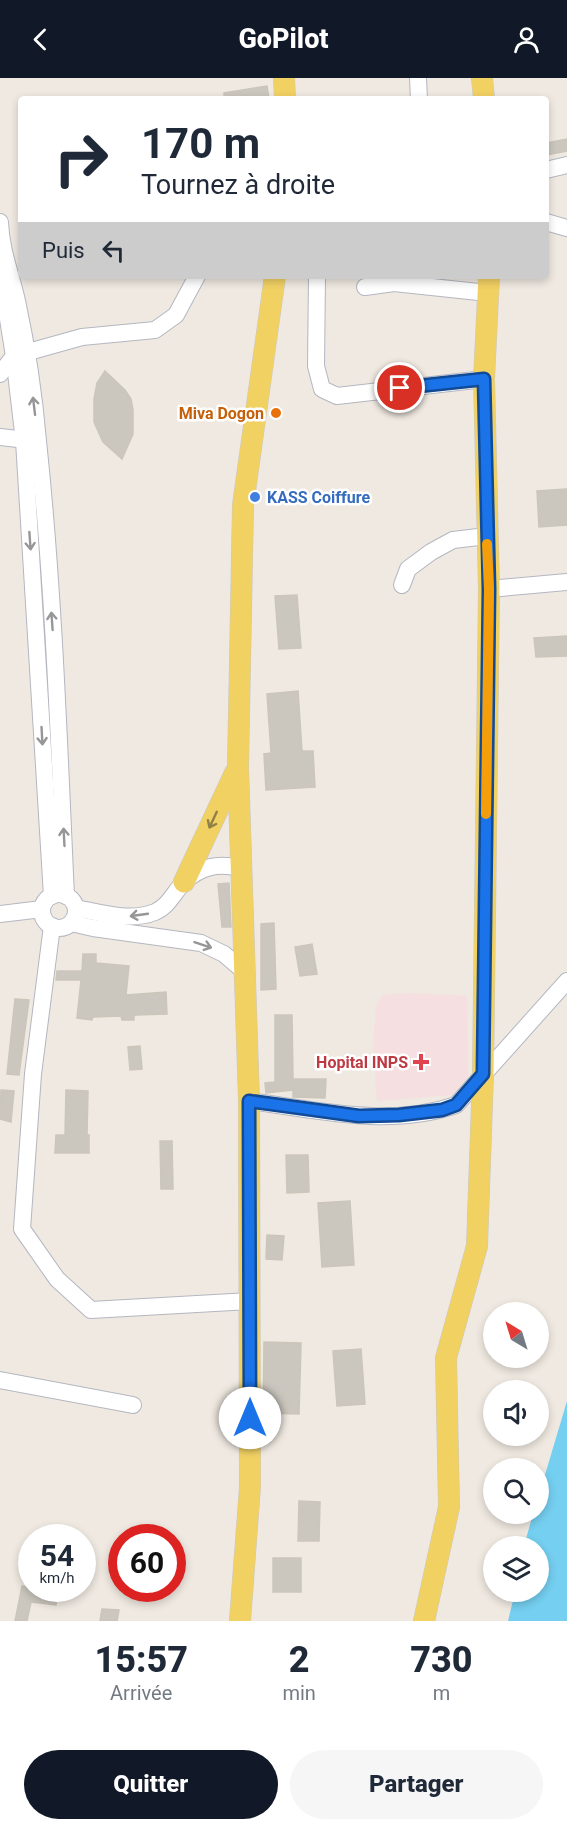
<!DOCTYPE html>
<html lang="fr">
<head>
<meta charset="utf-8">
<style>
	body { margin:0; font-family:Roboto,sans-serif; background:#f6f6f7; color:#1f2937; height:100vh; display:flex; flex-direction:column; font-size:22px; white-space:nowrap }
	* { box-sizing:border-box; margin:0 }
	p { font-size:20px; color:#747a83 }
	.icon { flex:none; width:33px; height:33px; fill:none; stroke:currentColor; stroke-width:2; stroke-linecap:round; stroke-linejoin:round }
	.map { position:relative; height:1543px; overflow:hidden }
	.side { display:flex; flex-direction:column; background:#fff; flex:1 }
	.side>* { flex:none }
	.guide { position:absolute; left:18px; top:18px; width:531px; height:183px; border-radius:6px; box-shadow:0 3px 9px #0003; background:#fff; color:#1f2937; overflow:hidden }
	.needle { width:39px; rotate:322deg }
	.tools { position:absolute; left:483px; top:1224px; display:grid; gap:12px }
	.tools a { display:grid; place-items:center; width:66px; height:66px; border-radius:50%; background:#fff; box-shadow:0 3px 9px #0003; font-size:30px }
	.speed { position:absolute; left:18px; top:1446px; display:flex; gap:12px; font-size:30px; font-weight:700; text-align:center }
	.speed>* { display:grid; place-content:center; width:78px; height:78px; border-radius:50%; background:#fff; box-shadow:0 3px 9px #0003; line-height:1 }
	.speed small { font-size:15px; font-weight:400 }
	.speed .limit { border:9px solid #d22; background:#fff; color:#111 }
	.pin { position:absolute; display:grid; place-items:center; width:51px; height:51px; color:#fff; margin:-26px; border:3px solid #fff; border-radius:50%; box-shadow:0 2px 6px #0007 }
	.me { position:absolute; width:66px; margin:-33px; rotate:0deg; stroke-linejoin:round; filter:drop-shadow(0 0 4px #0008) }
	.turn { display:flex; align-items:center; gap:21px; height:126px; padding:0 24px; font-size:27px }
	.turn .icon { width:78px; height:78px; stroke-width:2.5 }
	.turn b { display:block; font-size:42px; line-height:51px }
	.then { display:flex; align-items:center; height:57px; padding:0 24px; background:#0003; gap:12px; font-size:22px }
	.eta { display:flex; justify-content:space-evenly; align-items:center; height:102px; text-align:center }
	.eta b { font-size:36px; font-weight:800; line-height:42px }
	.action { display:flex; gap:12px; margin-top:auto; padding:12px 24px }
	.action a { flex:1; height:69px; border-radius:36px; background:#111827; color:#fff; font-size:24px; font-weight:800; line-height:69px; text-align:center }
	.action a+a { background:#f6f6f7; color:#1f2937 }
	header { display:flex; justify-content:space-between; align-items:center; height:78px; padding:0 24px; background:#111827; color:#fff; font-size:27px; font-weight:800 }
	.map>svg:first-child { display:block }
	.medical { fill:#f5dfe0 }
	.water { fill:#75cff0 }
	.building { fill:#cbc7bf; stroke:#cbc5ba; stroke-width:1.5 }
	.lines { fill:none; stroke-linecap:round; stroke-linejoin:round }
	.minor-casing { stroke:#b4b7c1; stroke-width:18 }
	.major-casing { stroke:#c9c9c9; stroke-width:22 }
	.minor { stroke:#fff; stroke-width:16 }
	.major { stroke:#f2d163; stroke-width:21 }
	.oneway { stroke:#969696 }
	.oneway2 { stroke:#908048 }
	.route-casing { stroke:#114b97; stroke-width:15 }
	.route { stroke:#1a73e8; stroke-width:10 }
	.slow { stroke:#f59e0b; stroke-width:10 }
	.food-dot { fill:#e8710a; stroke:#fff; stroke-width:2 }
	.shop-dot { fill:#3f7fe0; stroke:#fff; stroke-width:2 }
	.health-dot { fill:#e0444e; stroke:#fff; stroke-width:2 }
	.labels { text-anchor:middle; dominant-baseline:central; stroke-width:5; stroke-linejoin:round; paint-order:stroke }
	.food-label { font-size:16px; font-weight:bold; fill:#c56008; stroke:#fff; text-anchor:end }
	.shop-label { font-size:16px; font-weight:bold; fill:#366cbe; stroke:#fff; text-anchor:start }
	.health-label { font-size:16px; font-weight:bold; fill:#be3a42; stroke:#fff; text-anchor:end }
</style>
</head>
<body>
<header><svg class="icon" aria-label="back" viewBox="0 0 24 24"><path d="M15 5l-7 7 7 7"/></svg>GoPilot<svg class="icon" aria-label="person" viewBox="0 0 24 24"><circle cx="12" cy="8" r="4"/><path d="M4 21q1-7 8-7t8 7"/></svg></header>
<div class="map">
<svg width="567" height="1543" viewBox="0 0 567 1543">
	<rect width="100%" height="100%" fill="#efe9e1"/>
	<path class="medical" d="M 409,915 L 467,918 L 468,999 L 452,1017 L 377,1023 L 373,969 L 376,929 L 382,917 Z"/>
	<path class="water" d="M 567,1323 L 567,1543 L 508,1543 L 515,1514 L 538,1514 L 538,1468 L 524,1468 L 533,1436 L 538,1436 L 539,1417 Z"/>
	<g class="building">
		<path d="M 267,8 L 269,21 L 224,21 L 224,15 Z"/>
		<path d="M 567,61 L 567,73 L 546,77 L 546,65 Z"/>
		<path d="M 105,293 L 125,312 L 131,321 L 133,332 L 133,356 L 122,381 L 103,364 L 94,344 L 94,321 L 97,305 Z"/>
		<path d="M 567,411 L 567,447 L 539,449 L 537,413 Z"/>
		<path d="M 297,517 L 301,570 L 279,571 L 275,518 Z"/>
		<path d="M 567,558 L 567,578 L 536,579 L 534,560 Z"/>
		<path d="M 298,613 L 302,673 L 313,673 L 315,709 L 266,712 L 264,676 L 271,675 L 267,616 Z"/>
		<path d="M 229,805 L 231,849 L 222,849 L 218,806 Z"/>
		<path d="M 274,845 L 276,911 L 261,912 L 261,846 Z"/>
		<path d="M 312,866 L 317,896 L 300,898 L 295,869 Z"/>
		<path d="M 83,876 L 96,876 L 96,885 L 129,888 L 126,917 L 166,914 L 167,936 L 134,937 L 134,942 L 122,942 L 121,938 L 93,939 L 92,942 L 77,940 L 81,902 L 56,902 L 57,893 L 82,893 Z"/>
		<path d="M 15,921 L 29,922 L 19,997 L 7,996 Z"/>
		<path d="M 275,937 L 292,937 L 293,1001 L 326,1001 L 325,1020 L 293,1019 L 293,1012 L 266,1015 L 265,1005 L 275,1004 Z"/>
		<path d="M 140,968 L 142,991 L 130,992 L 128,969 Z"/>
		<path d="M 1,1012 L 14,1013 L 11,1044 L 0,1041 Z"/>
		<path d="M 66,1012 L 88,1013 L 87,1057 L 89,1057 L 89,1075 L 55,1075 L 56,1057 L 65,1057 Z"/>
		<path d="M 160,1063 L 172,1063 L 173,1111 L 161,1111 Z"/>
		<path d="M 286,1077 L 308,1077 L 309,1114 L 287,1115 Z"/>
		<path d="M 350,1123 L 354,1187 L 322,1189 L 318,1125 Z"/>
		<path d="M 267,1157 L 284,1158 L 282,1182 L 266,1181 Z"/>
		<path d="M 264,1264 L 301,1265 L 299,1336 L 263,1335 Z"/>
		<path d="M 361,1271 L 365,1326 L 337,1328 L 333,1273 Z"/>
		<path d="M 299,1423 L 320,1424 L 319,1463 L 298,1463 Z"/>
		<rect x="273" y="1480" width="28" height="34"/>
		<path d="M 22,1508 L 58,1510 L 56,1527 L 31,1524 L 27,1543 L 15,1543 Z"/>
		<path d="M 102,1531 L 119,1532 L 117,1543 L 100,1543 Z"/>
	</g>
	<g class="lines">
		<g class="minor-casing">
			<g id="minor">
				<path d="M 418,0 L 419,21"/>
				<path d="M 546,92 L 567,87"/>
				<path d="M 0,144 C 1,172 11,196 17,223 C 27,269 34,316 38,363 C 54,514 59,666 66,818"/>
				<path d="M 546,144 L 567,150"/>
				<path d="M 3,193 L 2,204 L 14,278 L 24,363 L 52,818"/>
				<path d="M 317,198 L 316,288 L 322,311 L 337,318 L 484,301"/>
				<path d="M 365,209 L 394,205 L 488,215"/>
				<path d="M 0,296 L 14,278 L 82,259 L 155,252 L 176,237 L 197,198"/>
				<path d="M 0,359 L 35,363"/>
				<path d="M 402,507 L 408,491 L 431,474 L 453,462 L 487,458"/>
				<path d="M 489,511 L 567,504"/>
				<circle cx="59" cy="833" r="17"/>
				<path d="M 76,830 C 101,835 130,844 155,834 C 169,828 174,814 184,804 C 201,788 218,785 240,790"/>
				<path d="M 0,836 L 42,831"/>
				<path d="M 71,845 L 93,850 L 201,865 L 224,876 L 246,895"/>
				<path d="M 52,848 L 33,996 L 22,1151 L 57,1201 L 91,1232 L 250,1223"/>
				<path d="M 249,1023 C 317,1032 389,1050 456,1027 L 567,903"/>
				<path d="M 0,1302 L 133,1327"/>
			</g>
		</g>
		<g class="major-casing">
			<g id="major">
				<path d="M 284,0 L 285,21"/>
				<path d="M 482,0 L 484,21"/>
				<path d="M 184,804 L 235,695"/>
				<path d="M 240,1543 L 250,1409 L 249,1023 L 238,689 L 243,427 L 275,198"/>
				<path d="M 424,1543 L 449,1429 L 446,1280 L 477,1168 L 483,996 L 489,511 L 484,301 L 489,198"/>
			</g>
		</g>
		<use href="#minor" class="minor"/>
		<use href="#major" class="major"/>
	</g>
	<defs><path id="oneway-shaft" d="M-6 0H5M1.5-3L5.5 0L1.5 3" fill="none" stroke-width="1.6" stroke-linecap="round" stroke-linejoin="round" transform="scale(1.5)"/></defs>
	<g class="oneway">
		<use href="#oneway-shaft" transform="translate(34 328) rotate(-97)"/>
		<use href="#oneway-shaft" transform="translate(30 463) rotate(86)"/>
		<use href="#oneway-shaft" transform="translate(52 543) rotate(-94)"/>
		<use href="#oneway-shaft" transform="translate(42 658) rotate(87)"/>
		<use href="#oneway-shaft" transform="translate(64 759) rotate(-93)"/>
		<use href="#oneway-shaft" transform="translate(139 837) rotate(172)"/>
		<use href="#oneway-shaft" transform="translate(203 867) rotate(18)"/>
	</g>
	<use class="oneway2" href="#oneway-shaft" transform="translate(213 742) rotate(115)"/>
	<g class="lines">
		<g class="route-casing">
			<path id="route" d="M 250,1340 L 249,1023 L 359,1038 L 399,1037 L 442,1032 L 456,1027 L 483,996 L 489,511 L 484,301 L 400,310"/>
		</g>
		<use href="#route" class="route"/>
		<path class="slow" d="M 486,736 L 489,511 L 487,466"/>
	</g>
	<circle class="food-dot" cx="276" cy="335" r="6"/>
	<circle class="shop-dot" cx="255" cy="419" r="6"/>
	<path class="health-dot" d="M418 975h6v6h6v6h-6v6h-6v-6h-6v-6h6z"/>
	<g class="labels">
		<g class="food-label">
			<text x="264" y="335">Miva Dogon</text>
		</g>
		<g class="shop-label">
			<text x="267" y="419">KASS Coiffure</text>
		</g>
		<g class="health-label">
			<text x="408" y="984">Hopital INPS</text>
		</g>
	</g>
</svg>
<div class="tools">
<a><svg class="needle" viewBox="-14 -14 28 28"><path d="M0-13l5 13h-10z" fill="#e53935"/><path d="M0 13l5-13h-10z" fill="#747a83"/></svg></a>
<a><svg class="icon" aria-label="sound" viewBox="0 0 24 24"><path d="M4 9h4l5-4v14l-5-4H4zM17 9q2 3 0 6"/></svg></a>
<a><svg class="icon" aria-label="search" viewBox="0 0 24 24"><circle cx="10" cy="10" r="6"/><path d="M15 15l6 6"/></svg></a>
<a><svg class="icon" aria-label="layers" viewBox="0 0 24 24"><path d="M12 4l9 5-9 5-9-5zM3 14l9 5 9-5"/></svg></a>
</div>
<div class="speed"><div>54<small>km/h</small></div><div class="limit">60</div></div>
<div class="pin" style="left:400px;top:310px;background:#d93025"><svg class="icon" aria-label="arrive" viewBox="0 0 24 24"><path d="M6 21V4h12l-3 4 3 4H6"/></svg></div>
<svg class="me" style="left:250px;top:1340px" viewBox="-20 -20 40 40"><circle r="19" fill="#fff"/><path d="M0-13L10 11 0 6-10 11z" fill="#1a73e8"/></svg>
<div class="guide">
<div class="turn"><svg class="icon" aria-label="right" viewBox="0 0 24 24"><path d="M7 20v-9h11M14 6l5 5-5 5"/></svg><div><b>170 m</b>Tournez à droite</div></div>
<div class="then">Puis<svg class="icon" aria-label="left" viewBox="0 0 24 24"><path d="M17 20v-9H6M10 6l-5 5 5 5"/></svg></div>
</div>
</div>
<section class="side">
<div class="eta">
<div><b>15:57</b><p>Arrivée</p></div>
<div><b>2</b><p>min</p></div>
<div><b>730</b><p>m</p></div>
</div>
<div class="action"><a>Quitter</a><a>Partager</a></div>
</section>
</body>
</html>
